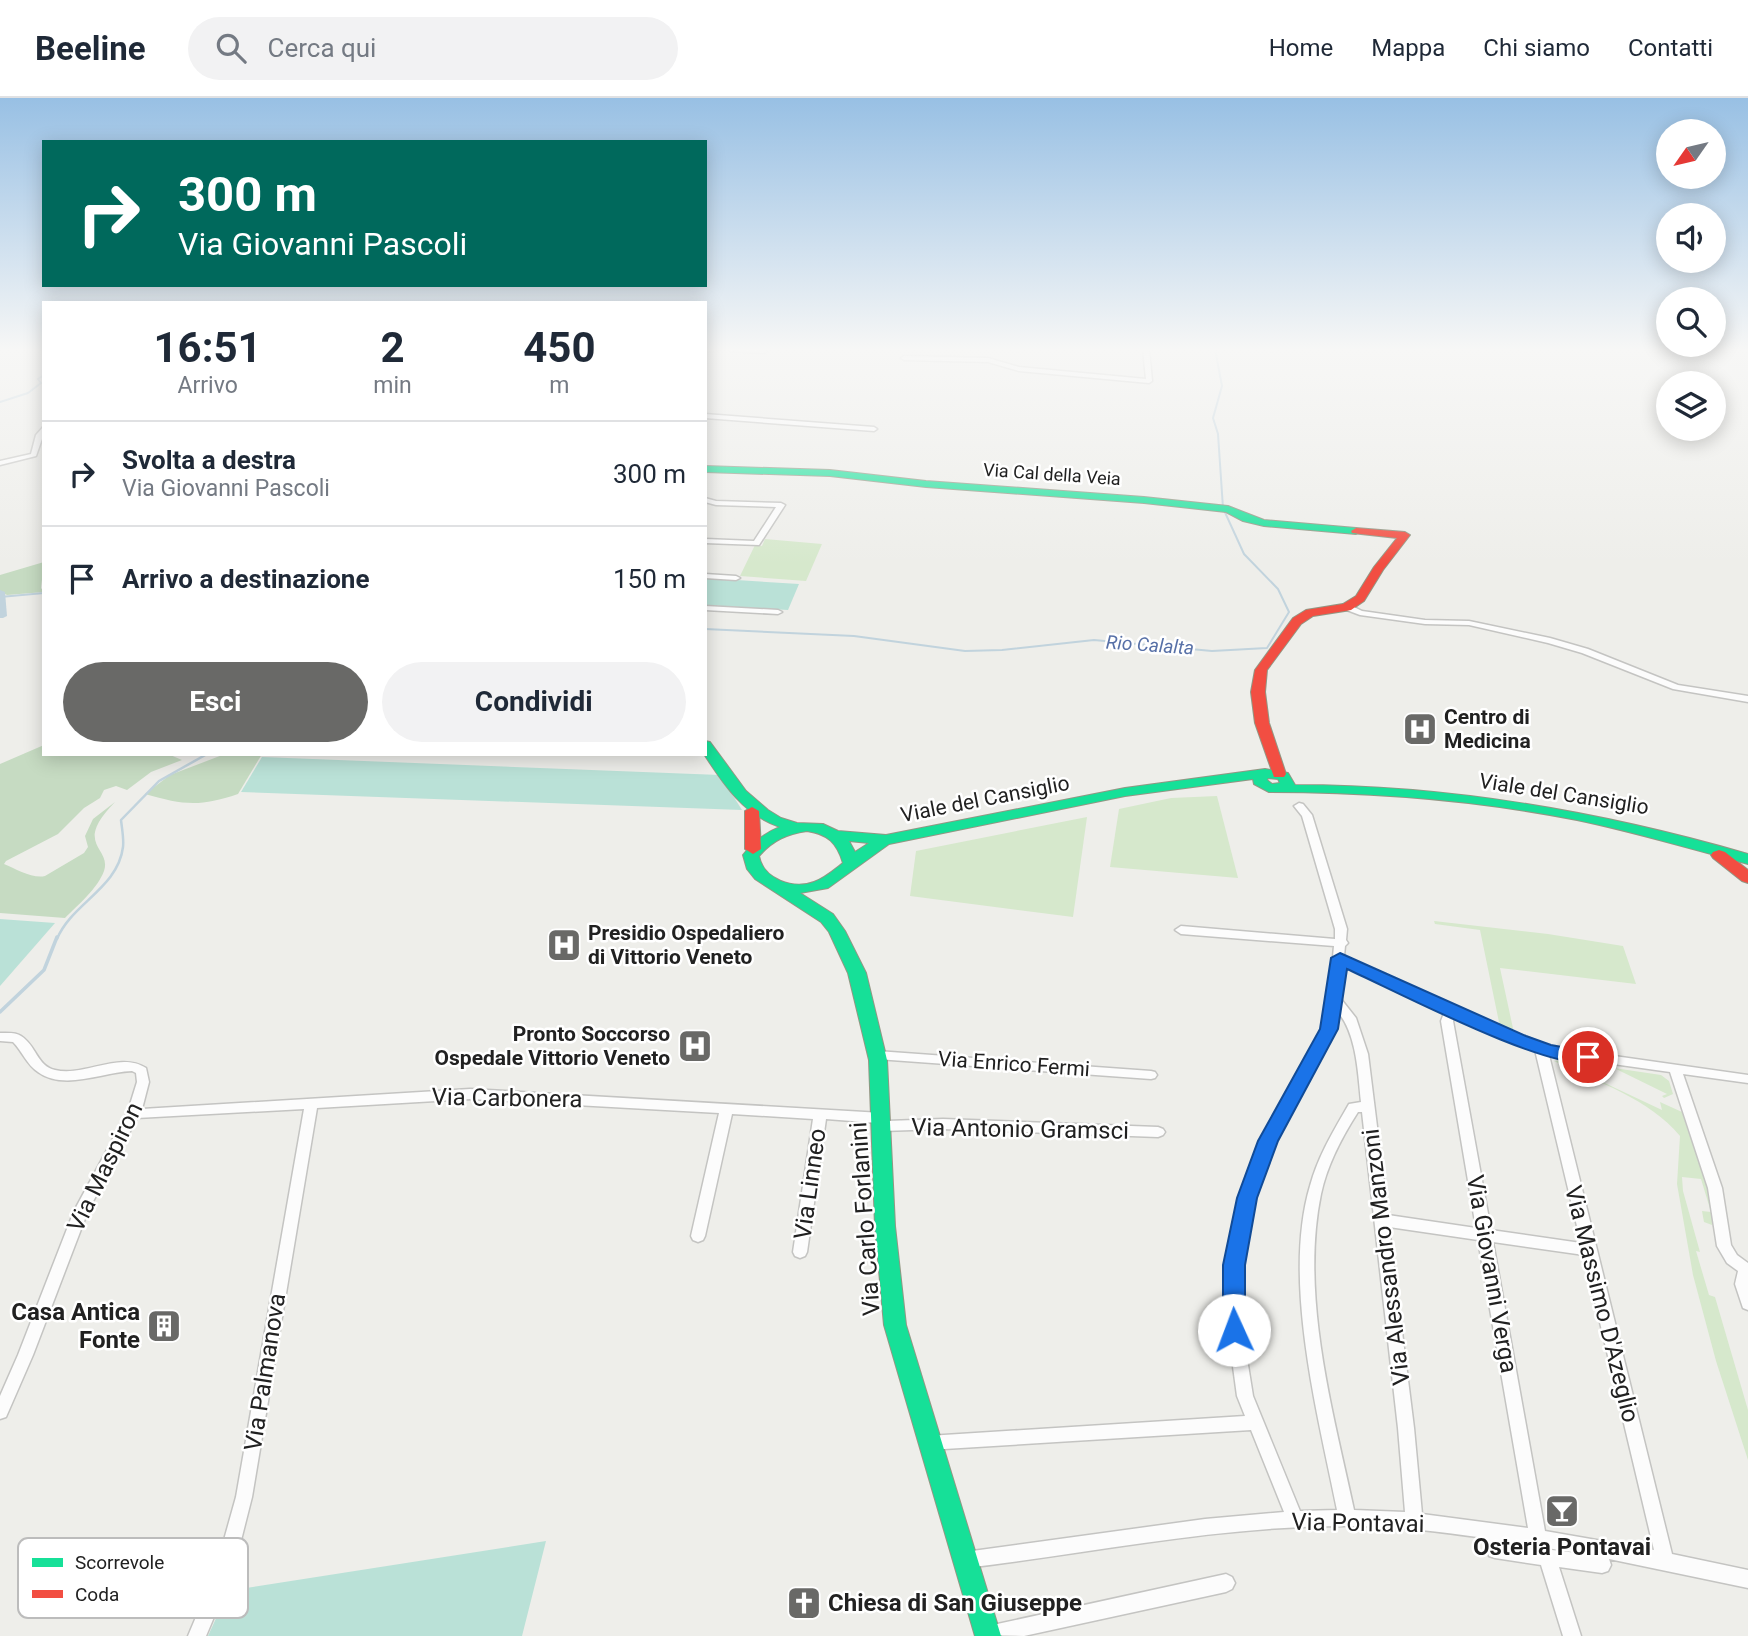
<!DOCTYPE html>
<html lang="it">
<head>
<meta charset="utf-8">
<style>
	body { margin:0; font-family:Roboto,sans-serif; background:#f2f2f3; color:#1f2937; height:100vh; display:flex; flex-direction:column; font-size:26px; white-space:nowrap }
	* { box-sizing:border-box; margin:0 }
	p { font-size:23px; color:#747a83 }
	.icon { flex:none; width:38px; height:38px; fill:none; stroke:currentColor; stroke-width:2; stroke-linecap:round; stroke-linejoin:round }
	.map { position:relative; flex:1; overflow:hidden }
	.details { position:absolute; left:42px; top:203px; width:665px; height:455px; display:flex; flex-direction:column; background:#fff; border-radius:0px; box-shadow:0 4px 18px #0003 }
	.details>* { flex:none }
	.banner { position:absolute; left:42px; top:42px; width:665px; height:147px; border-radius:0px; box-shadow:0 4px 18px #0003; background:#00695c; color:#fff; overflow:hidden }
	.needle { width:46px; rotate:236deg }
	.tools { position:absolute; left:1656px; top:21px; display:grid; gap:14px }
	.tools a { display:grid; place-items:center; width:70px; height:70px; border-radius:50%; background:#fff; box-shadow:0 4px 18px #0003; font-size:35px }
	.pin { position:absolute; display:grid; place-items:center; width:60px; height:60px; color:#fff; margin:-30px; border:4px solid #fff; border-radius:50%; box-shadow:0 2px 7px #0007 }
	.me { position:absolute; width:77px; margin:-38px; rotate:358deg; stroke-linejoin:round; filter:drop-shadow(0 0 5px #0008) }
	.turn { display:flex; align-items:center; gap:24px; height:147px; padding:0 21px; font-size:32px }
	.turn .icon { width:91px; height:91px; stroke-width:2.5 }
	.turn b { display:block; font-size:49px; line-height:60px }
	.eta { display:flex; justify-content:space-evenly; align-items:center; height:119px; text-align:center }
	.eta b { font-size:42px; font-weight:700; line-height:49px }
	.cta { display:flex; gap:14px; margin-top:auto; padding:14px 21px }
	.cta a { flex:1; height:80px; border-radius:42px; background:#696967; color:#fff; font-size:28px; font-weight:700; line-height:80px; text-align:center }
	.cta a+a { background:#f2f2f3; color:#1f2937 }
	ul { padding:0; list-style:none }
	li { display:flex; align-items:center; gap:21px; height:105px; padding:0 21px; border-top:2px solid #e0e1e3 }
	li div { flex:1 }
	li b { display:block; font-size:26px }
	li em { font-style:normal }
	header { display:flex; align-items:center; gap:42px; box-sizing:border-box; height:98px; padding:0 35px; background:#fff; border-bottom:2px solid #e0e1e3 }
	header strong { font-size:33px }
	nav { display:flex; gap:38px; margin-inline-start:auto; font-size:24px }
	.search { width:490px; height:63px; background:#f2f2f3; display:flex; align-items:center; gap:18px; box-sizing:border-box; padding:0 24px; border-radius:38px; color:#747a83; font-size:26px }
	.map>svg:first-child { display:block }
	.grass { fill:#d6e8cc }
	.forest { fill:#c6dbc2 }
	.pitch { fill:#bae1d7 }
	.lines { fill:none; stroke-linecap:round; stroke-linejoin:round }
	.stream-far2 { stroke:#c1d3dd; stroke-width:2 }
	.stream-far1 { stroke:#c1d3dd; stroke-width:2.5 }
	.stream { stroke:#c1d3dd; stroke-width:3.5 }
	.canal { fill:#c1d3dd; fill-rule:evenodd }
	.street-casing { stroke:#c4c4c2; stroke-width:3 }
	.fast-casing { stroke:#929784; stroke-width:2 }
	.jam-casing { stroke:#929784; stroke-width:2 }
	.street { fill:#fcfcfc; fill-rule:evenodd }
	.fast { fill:#16e098; fill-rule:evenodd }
	.jam { fill:#f24e42; fill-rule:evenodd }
	.route { fill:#1a73e8; stroke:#114b97; stroke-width:2 }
	.labels { text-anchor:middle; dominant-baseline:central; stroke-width:5; stroke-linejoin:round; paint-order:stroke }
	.far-street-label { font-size:18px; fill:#212121; stroke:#fff }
	.far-water-label { font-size:19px; font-style:italic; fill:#5770a7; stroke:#fff }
	.poi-label { font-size:21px; font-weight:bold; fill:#212121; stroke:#fff; text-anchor:start }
	.street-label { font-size:21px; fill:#212121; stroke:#fff }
	.near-street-label { font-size:24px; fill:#212121; stroke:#fff }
	.near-poi-label { font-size:24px; font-weight:bold; fill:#212121; stroke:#fff; text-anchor:end }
	.key { fill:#fff; stroke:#bcbcbc; stroke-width:2 }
	.key-label { font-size:19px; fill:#212121 }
</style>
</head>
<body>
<header>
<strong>Beeline</strong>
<div class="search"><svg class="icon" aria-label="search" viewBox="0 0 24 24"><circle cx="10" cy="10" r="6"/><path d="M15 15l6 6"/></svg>Cerca qui</div>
<nav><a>Home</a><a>Mappa</a><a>Chi siamo</a><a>Contatti</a></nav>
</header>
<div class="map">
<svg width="1748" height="1538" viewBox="0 0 1748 1538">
	<rect width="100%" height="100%" fill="#eeeeea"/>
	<g class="grass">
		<path d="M 765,441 L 822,446 L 806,483 L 740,478 L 755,447 L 762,448 Z"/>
		<path d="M 1217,698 L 1238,780 L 1110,769 L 1119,711 L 1171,700 Z"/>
		<path d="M 1087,719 L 1073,819 L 910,798 L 916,753 Z"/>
		<path d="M 1434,823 L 1548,836 L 1623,848 L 1636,886 L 1500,870 L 1514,935 L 1500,929 L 1480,832 L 1435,826 Z"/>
		<path d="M 1564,962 L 1584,965 L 1593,973 L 1594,980 L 1662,1012 L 1660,1004 L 1682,1014 C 1690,1041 1716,1101 1712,1127 L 1704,1124 L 1702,1113 L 1711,1114 L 1701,1081 L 1682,1079 L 1683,1093 L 1700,1154 L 1696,1153 L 1709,1197 L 1715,1199 L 1748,1312 L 1748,1362 L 1716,1263 L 1693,1177 L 1677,1086 L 1680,1038 C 1650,1001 1597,984 1554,963 Z"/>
		<path d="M 1614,970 L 1661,977 L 1669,983 L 1673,996 L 1664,1000 L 1662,998 L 1667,996 Z"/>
	</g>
	<g class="forest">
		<path d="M 44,464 L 41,490 L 44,494 L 7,497 L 0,493 L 0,477 Z"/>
		<path d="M 44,647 L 44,656 L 168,656 L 182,662 L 151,674 L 127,692 L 116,688 L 104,692 L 100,700 L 84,710 L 58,736 L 6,763 L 4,766 C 16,771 33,781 45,778 L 84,755 L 88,749 L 85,738 L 93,721 L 115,704 C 72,748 112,749 104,773 C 98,790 78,807 65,820 L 0,815 L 0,666 Z"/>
		<path d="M 225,656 L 262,656 L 238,696 C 200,709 183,707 145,696 L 170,677 Z"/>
	</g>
	<g class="pitch">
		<path d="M 705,480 L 799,486 L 788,512 L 705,507 Z"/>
		<path d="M 262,659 L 720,677 L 742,712 L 241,694 Z"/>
		<path d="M 0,821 L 55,825 L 0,888 Z"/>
		<path d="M 546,1443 L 522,1538 L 208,1538 L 218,1516 L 229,1508 L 233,1492 Z"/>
	</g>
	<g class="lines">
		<g class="stream-far2">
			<path d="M 0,304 L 28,295 L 41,285 L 38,281 L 44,277"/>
			<path d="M 0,499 L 44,495"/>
			<path d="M 705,531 L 854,538 L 965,553 L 1002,552 L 1094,542 L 1212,553 L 1267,550 L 1289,514 L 1278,491 L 1244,456 L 1223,410 L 1218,336 L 1213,320 L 1222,288 L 1215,251"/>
		</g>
		<path class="stream-far1" d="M 57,841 C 71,806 118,790 123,749 C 124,741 122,731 121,722 L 159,683 L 207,656"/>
		<path class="stream" d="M 0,914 L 44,872 L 57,839"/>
		<path class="canal" d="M 0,492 L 5,494 L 7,518 L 3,520 L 0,520 Z"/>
		<g class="street-casing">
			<g id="street">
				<path d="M 705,251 L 724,251 L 705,254 Z"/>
				<path d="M 727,251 L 753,251 L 767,253 L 764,255 L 730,253 Z"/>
				<path d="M 1143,251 L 1149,251 L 1152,283 L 1149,285 L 1019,273 L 988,264 L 904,262 L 901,260 L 904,258 L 988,260 L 1019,269 L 1146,281 Z"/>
				<path d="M 705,316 L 874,329 L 877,331 L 874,333 L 705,320 Z"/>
				<path d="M 44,328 L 44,335 L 36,358 L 0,367 L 0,363 L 31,356 L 36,337 Z"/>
				<path d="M 705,400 L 716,403 L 781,405 L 785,407 L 759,447 L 705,445 L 705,441 L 754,443 L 776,409 L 716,407 L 705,404 Z"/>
				<path d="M 705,476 L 736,478 L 740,480 L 736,482 L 705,480 Z"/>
				<path d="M 1344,507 L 1350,507 L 1362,513 L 1425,522 L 1469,523 L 1550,540 L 1588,551 L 1678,587 L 1748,598 L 1748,604 L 1673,591 L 1582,555 L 1548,545 L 1469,527 L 1425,526 L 1360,517 L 1344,511 Z"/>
				<path d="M 705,508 L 778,512 L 782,514 L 778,516 L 705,512 Z"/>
				<path d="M 1299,705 L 1303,706 L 1312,717 L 1347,831 L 1346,842 L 1348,845 L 1345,848 L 1344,858 L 1448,907 L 1551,949 L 1748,977 L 1748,985 L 1683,976 L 1722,1090 L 1731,1147 L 1737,1157 L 1748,1165 L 1748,1212 L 1743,1210 L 1735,1186 L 1738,1173 L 1727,1165 L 1717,1148 L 1708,1090 L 1670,974 L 1549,957 L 1672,1456 L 1748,1472 L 1748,1490 L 1609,1461 L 1611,1467 L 1608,1473 L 1602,1475 L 1559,1469 L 1581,1538 L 1563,1538 L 1541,1467 L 1495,1460 L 1489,1458 L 1485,1440 C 1440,1434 1397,1428 1352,1428 C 1222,1427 1094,1455 965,1470 L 959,1468 L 956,1462 L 959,1456 L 965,1454 L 1205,1421 L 1284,1414 L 1251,1332 L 928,1352 L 922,1350 L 920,1345 L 922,1340 L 928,1338 L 1245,1318 L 1237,1298 L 1226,1217 L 1229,1150 L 1240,1099 L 1261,1043 L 1323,931 L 1329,902 L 1334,848 L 1181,836 L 1175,832 L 1181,828 L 1335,841 L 1335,831 L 1302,718 L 1294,708 ZM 1344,866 L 1444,915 L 1441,923 L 1476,1130 L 1388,1117 L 1368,956 L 1356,920 L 1341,901 ZM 1338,914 C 1357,937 1358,976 1361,1004 L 1349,1006 C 1334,1032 1318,1058 1310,1088 C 1282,1182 1318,1317 1337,1412 L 1300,1413 L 1253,1298 L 1240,1217 L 1243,1150 L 1254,1099 L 1275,1043 L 1335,931 ZM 1455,919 L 1535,952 L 1581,1145 L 1491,1132 L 1453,923 ZM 1358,1014 L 1362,1014 L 1398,1330 L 1405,1414 L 1354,1412 C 1333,1313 1300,1198 1321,1096 C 1327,1067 1342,1039 1358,1014 ZM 1389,1129 L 1478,1142 L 1528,1430 L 1422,1416 L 1414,1330 ZM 1493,1144 L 1584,1157 L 1654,1452 L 1545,1433 ZM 1502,1443 L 1547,1450 L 1502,1445 ZM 1547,1450 L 1585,1456 L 1552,1452 Z"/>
				<path d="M 0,935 C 7,935 16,934 21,938 C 36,947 37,968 55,972 C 85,979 119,953 146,970 L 149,984 L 142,1011 L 470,991 L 882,1015 L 887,1017 L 888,1020 L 887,1023 L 943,1021 L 1158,1029 L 1163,1031 L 1165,1034 L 1163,1037 L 1158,1039 L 943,1031 L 882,1033 L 877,1031 L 876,1028 L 878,1025 L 826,1021 L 807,1154 L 805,1158 L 800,1160 L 795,1158 L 793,1154 L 813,1021 L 732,1016 L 705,1138 L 703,1142 L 698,1144 L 693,1142 L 691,1138 L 719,1015 L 470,1001 L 317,1010 L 252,1399 L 233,1474 L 206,1538 L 188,1538 L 215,1474 L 236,1399 L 304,1011 L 137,1020 L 88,1113 L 33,1257 L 6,1319 L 0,1321 L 0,1298 L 18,1257 L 74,1113 L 128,1013 L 137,984 L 136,975 L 132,973 C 103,974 64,993 38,974 C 27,967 22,953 13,944 L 0,943 Z"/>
				<path d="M 877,953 L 1151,973 L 1155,974 L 1157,977 L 1155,980 L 1151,981 L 877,961 L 873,960 L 871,957 L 873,954 Z"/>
				<path d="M 1226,1476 L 1232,1479 L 1235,1485 L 1232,1491 L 1226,1494 L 1024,1538 L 979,1537 L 982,1531 L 988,1528 Z"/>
			</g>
		</g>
		<g class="fast-casing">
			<g id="fast">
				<path d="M 705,368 L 830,372 L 926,383 L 1144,399 L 1228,408 L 1264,422 L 1356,430 L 1361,433 L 1356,436 L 1264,428 L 1243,423 L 1226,414 L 1144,405 L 926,389 L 830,378 L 705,374 Z"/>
				<path d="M 705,643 L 710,644 L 746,693 L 768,712 L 781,720 L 797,725 L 823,726 L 838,733 L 886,737 L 1125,690 L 1265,671 L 1288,675 L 1295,687 C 1450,687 1599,713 1748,756 L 1748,766 C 1691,751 1635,734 1577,722 C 1476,702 1372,694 1269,694 L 1254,686 L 1253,681 L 1125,698 L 889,746 L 828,790 L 800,795 L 833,816 L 845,833 L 866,875 L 887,962 L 895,1128 L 906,1227 L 1001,1538 L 975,1538 L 884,1227 L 875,1128 L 869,962 L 848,875 L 829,834 L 821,824 L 755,781 L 747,771 L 743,757 C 753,744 765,735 780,729 C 744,717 724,687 704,656 ZM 1268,680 L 1278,681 L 1280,685 L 1272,686 L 1267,682 ZM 807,733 C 828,736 837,745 843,765 C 834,772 825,780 814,784 C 793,792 763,781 759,758 C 773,742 787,736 807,733 ZM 849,743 L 869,745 L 855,754 Z"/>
			</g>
		</g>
		<g class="jam-casing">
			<g id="jam">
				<path d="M 1356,430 L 1405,434 L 1410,437 L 1383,472 L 1364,503 L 1351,512 L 1313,518 L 1301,526 L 1267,572 L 1265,594 L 1269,625 L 1286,676 L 1284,679 L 1274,679 L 1255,625 L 1251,594 L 1255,572 L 1293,520 L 1306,512 L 1343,506 L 1356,498 L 1374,469 L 1397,440 L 1352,435 L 1351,433 Z"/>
				<path d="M 752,709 L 759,713 L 761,751 L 753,756 L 745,751 L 745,713 Z"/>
				<path d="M 1719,752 L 1725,754 L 1748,772 L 1748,785 L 1742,783 L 1713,760 L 1711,757 L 1713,754 Z"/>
			</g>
		</g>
		<use href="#street" class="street"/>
		<use href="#fast" class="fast"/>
		<use href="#jam" class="jam"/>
	</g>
	<linearGradient id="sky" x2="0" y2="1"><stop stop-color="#98c0e4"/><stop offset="0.54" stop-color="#f7f7f6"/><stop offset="1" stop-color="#f7f7f6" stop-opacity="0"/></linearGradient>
	<rect width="1748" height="466" fill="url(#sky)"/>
	<path class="route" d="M 1340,855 L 1526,938 L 1551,947 L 1594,955 L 1597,959 L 1594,964 C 1553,976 1392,891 1347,871 L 1338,931 L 1278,1043 L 1257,1100 L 1245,1167 L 1245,1232 L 1242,1239 L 1234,1241 L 1226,1239 L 1223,1232 L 1223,1167 L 1237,1100 L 1258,1043 L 1320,931 L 1331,860 Z"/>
	<defs>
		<g id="hospital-square" transform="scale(1.75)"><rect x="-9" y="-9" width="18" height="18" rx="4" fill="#696967" stroke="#fff"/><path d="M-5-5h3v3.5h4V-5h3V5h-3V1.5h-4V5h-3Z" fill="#fff"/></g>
		<g id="building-square" transform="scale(1.75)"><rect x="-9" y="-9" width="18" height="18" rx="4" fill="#696967" stroke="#fff"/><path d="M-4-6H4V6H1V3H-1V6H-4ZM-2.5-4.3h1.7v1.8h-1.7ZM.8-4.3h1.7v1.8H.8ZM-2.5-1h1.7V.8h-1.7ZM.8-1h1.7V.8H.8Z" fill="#fff"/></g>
		<g id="bar-square" transform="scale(1.75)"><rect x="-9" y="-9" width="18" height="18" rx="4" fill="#696967" stroke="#fff"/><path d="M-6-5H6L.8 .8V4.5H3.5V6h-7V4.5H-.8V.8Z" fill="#fff"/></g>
		<g id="church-square" transform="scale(1.75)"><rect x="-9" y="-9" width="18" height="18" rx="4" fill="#696967" stroke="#fff"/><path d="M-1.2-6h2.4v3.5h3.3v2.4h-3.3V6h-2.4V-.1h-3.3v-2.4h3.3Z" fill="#fff"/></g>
	</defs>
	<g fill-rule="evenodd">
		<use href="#hospital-square" x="1420" y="631"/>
		<use href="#hospital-square" x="564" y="847"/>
		<use href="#hospital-square" x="695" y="948"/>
		<use href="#building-square" x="164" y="1228"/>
		<use href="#bar-square" x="1562" y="1413"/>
		<use href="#church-square" x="804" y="1505"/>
	</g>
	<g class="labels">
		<g class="far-street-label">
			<text transform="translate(1052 376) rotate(4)">Via Cal della Veia</text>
		</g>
		<g class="far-water-label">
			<text transform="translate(1150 547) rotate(4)">Rio Calalta</text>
		</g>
		<g class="poi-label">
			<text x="1444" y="619">Centro di<tspan x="1444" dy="24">Medicina</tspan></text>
			<text x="588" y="835">Presidio Ospedaliero<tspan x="588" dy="24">di Vittorio Veneto</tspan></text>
			<text x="670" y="936" text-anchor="end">Pronto Soccorso<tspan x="670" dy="24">Ospedale Vittorio Veneto</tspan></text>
		</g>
		<g class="street-label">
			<text transform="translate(1564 696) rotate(9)">Viale del Cansiglio</text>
			<text transform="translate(985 701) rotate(-11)">Viale del Cansiglio</text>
			<text transform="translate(1014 966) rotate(4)">Via Enrico Fermi</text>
		</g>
		<g class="near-street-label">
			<text transform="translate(507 1000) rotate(1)">Via Carbonera</text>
			<text transform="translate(1020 1031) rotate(1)">Via Antonio Gramsci</text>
			<text transform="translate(105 1069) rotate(-64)">Via Maspiron</text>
			<text transform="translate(810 1086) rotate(-82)">Via Linneo</text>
			<text transform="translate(865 1121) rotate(-94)">Via Carlo Forlanini</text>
			<text transform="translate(1386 1159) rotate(-97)">Via Alessandro Manzoni</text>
			<text transform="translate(1492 1176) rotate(80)">Via Giovanni Verga</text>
			<text transform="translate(1602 1206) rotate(76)">Via Massimo D'Azeglio</text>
			<text transform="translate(265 1274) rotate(-81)">Via Palmanova</text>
			<text transform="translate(1358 1425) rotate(1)">Via Pontavai</text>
		</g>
		<g class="near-poi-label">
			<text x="140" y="1214">Casa Antica<tspan x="140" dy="28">Fonte</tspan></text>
			<text x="1562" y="1449" text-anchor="middle">Osteria Pontavai</text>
			<text x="828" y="1505" text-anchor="start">Chiesa di San Giuseppe</text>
		</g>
	</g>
	<rect x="18" y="1440" width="230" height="80" rx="10" class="key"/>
	<rect x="32" y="1460" width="31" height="9" fill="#16e098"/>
	<rect x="32" y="1492" width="31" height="8" fill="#f24e42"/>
	<g class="key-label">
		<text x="75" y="1471">Scorrevole</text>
		<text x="75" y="1503">Coda</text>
	</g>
</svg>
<div class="tools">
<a><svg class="needle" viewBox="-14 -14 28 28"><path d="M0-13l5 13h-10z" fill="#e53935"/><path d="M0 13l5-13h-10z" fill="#747a83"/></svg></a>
<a><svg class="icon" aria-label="sound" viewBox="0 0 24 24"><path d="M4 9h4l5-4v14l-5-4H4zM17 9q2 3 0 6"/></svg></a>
<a><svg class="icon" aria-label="search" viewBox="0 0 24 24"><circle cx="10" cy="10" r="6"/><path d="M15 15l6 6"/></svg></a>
<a><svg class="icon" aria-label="layers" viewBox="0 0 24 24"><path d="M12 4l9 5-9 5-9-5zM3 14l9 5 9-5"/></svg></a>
</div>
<div class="pin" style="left:1588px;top:959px;background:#d93025"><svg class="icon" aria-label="arrive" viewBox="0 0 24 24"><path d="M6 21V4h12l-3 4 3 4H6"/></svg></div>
<svg class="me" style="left:1234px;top:1232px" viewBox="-20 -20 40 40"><circle r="19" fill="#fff"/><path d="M0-13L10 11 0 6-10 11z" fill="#1a73e8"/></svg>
<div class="banner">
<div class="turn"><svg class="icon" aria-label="right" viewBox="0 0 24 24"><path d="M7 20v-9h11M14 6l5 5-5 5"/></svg><div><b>300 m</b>Via Giovanni Pascoli</div></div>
</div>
<section class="details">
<div class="eta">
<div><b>16:51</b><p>Arrivo</p></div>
<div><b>2</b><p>min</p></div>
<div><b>450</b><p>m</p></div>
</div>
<ul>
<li><svg class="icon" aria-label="right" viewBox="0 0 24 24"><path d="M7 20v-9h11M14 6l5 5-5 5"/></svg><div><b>Svolta a destra</b><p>Via Giovanni Pascoli</p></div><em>300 m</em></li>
<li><svg class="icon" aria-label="arrive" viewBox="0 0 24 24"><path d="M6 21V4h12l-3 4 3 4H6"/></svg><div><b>Arrivo a destinazione</b></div><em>150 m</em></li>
</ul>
<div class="cta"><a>Esci</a><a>Condividi</a></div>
</section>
</div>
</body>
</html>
